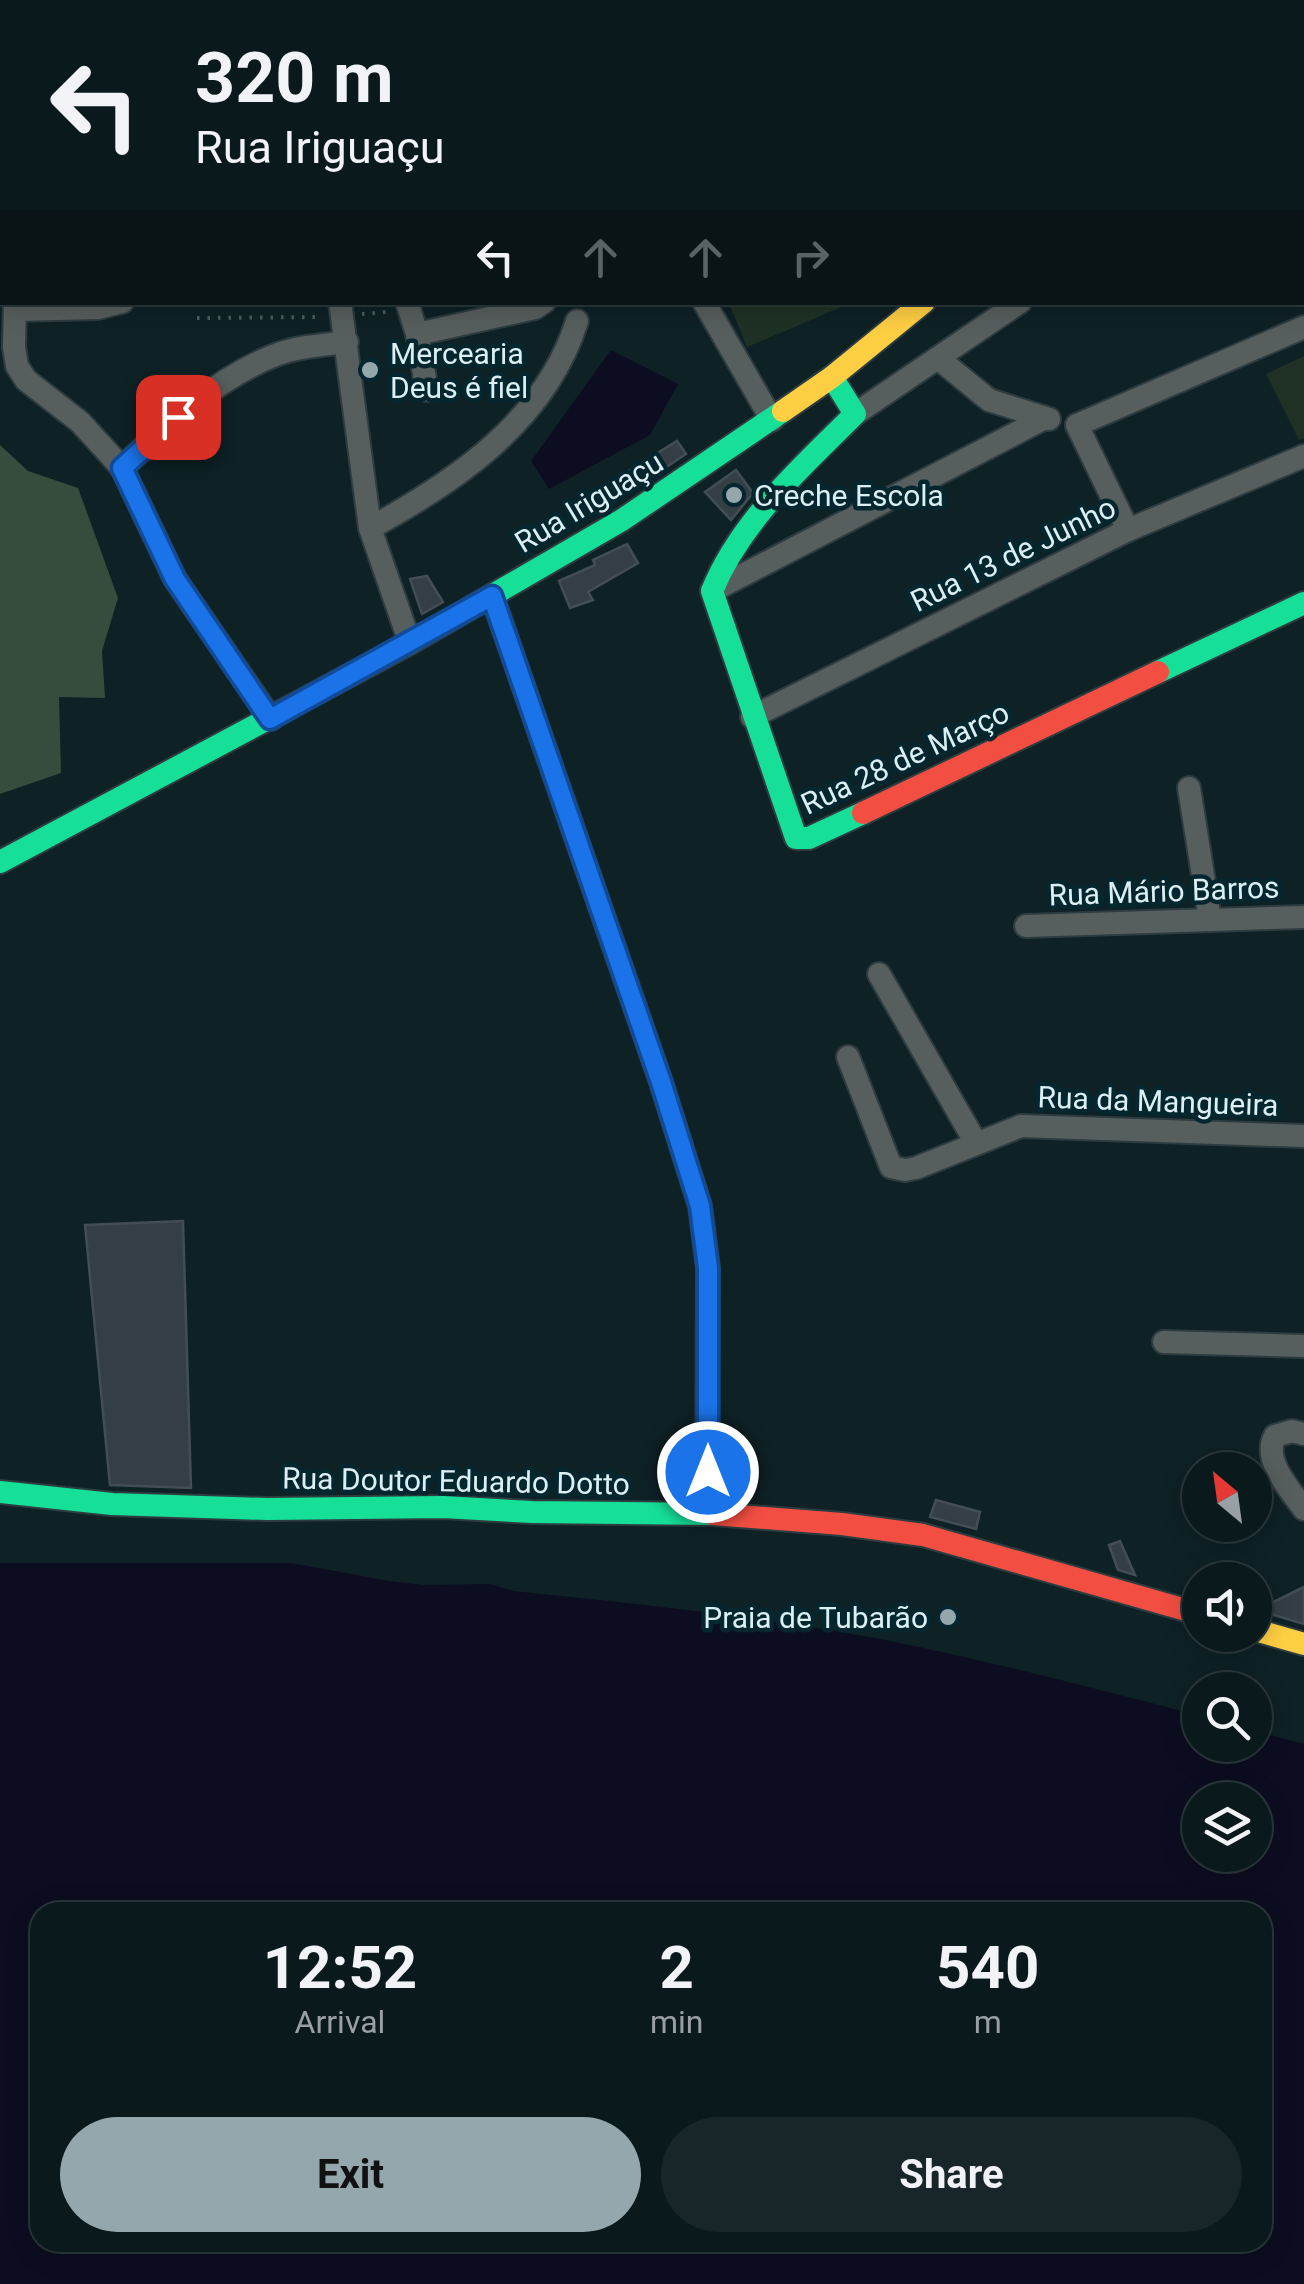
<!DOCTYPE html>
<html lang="en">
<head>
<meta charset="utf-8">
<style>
	body { margin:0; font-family:Roboto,sans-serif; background:#182629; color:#f1f3f6; height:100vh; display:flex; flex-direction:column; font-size:38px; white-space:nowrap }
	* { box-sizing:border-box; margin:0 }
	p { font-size:32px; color:#99a0a3 }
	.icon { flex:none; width:55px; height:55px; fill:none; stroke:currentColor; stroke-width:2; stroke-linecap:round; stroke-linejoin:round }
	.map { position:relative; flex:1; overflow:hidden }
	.sheet { position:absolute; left:30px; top:1902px; width:1242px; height:350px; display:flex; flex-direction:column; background:#0a191c; border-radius:30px; box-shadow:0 5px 25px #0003,0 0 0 2px #2a383b }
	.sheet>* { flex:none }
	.top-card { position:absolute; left:0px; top:0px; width:1305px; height:305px; box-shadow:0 5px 25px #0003,0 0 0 2px #2a383b; background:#0a191c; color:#f1f3f6; overflow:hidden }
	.needle { width:65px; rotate:331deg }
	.controls { position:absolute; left:1182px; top:1452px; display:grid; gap:20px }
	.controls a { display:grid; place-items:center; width:90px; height:90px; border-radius:50%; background:#0a191c; box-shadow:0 5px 25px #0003,0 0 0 2px #2a383b; font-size:50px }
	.pin { position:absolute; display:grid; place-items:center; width:85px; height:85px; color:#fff; margin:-42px; border-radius:20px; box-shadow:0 5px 15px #0006 }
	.me { position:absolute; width:110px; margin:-55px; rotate:0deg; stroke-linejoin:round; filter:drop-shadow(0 0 8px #0008) }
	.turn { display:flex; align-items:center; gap:35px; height:210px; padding:0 30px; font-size:45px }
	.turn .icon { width:130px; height:130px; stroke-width:2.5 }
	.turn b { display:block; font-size:70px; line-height:85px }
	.lanes { display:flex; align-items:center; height:95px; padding:0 30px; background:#0003; justify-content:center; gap:50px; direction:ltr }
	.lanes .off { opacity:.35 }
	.eta { display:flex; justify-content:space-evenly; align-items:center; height:170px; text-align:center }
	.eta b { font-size:60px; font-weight:700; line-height:70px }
	.cta { display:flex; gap:20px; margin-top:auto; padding:20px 30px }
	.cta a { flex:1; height:115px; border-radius:60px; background:#94a7ac; color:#111; font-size:40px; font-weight:700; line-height:115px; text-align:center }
	.cta a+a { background:#182629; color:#f1f3f6 }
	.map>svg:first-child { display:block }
	.green { fill:#1f3125 }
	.forest { fill:#374c3c }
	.water { fill:#0c0d20; fill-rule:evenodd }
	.building { fill:#333f45; stroke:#424e54; stroke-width:2.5 }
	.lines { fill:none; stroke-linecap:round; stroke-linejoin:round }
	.street-casing { stroke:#2d3c40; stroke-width:26 }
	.fast-casing { stroke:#2d3c40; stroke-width:26 }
	.slow-casing { stroke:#2d3c40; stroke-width:26 }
	.jam-casing { stroke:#2d3c40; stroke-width:26 }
	.path { stroke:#515c5c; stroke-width:4; stroke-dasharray:2.5 8; stroke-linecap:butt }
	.street { stroke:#575e5e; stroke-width:22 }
	.fast { stroke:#16e098; stroke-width:22 }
	.slow { stroke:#ffcf43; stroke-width:22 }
	.jam { stroke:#f24e42; stroke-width:22 }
	.route-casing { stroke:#114b97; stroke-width:25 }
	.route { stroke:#1a73e8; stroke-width:18 }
	.poi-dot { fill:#94a7ac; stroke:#04272f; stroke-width:4 }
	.labels { text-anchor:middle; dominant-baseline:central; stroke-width:9; stroke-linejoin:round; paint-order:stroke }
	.poi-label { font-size:30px; fill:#dceff4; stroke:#04272f; text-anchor:start }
	.street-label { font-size:30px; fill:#dceff4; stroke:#04272f }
</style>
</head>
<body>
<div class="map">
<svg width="1304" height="2284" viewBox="0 0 1304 2284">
	<rect width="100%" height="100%" fill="#0e2125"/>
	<g class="green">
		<path d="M 729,303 L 851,303 L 747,347 Z"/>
		<path d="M 1304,356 L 1304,438 L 1299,440 L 1266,374 Z"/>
	</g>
	<path class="forest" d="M 0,445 L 28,471 L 78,488 L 118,598 L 102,651 L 105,698 L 59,697 L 61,773 L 0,794 Z"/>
	<g class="water">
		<path d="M 611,350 L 678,384 L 650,435 L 549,489 L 531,461 Z"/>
		<path d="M 0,1563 L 291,1563 L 389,1581 L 425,1585 L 490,1584 L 513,1591 C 648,1605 786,1619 919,1647 C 1013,1667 1107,1691 1200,1716 L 1200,1745 L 1255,1745 L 1255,1731 L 1304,1744 L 1304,2284 L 0,2284 ZM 1200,1800 L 1255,1800 L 1255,1855 L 1200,1855 ZM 40,1912 L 1262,1912 L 1262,2242 L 40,2242 Z"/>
	</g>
	<g class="building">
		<path d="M 677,441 L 686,454 L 629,492 L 617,478 Z"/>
		<path d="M 736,470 L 753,493 L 731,520 L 705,492 Z"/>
		<path d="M 627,544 L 638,563 L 588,592 L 593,600 L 570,608 L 559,581 L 595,565 L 593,560 Z"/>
		<path d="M 427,576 L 443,602 L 422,614 L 410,579 Z"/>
		<path d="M 183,1221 L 191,1488 L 110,1485 L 85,1225 Z"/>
		<path d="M 936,1500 L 980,1512 L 976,1529 L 930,1517 Z"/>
		<path d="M 1120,1541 L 1135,1575 L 1118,1570 L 1109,1545 Z"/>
		<path d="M 1304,1587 L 1304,1624 L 1257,1610 Z"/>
	</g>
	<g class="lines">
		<g class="street-casing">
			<g id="street">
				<path d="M 70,0 L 71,2"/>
				<path d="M 247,0 L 249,2"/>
				<path d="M 873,2 L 876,0"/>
				<path d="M 1172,2 L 1172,0"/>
				<path d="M 0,74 L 2,72"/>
				<path d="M 0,189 L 2,196"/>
				<path d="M 15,302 L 14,347 L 17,366 L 26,380 L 80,422 L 122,468 L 175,579 L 271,719"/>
				<path d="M 340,302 L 370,528 L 410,643"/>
				<path d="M 407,302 L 417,334 L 427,390"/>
				<path d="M 704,302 L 772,420"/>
				<path d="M 15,310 L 98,308 L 122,302"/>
				<path d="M 417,334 L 535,308 L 544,302"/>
				<path d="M 939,359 L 989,400 L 1049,419"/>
				<path d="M 855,414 L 1020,302"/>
				<path d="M 1077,425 L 1304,327"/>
				<path d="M 1077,425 L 1128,530"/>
				<path d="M 122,468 C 168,424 217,377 278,354 C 300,346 324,345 347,342"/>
				<path d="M 370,528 C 457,481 546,420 577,321"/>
				<path d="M 712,591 L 1045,418"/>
				<path d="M 492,596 L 661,1082 L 700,1206 L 708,1268 L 707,1513"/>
				<path d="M 752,717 L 1128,530 L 1304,456"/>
				<path d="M 1189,788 L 1210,919"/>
				<path d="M 1026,926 L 1304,917"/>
				<path d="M 879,974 L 976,1143"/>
				<path d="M 848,1057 L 891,1167 L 905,1170 L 916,1168 L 1021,1126 L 1304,1136"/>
				<path d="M 1164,1342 L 1304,1346"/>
				<path d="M 1304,1434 L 1292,1431 L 1275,1436 C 1262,1460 1290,1490 1304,1509"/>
			</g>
		</g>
		<g class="fast-casing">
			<g id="fast">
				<path d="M 1302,90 L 1304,89"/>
				<path d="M 832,377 L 855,414 C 802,467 741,520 712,591 L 796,838 L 809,838 L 863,813"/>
				<path d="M 1158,672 L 1304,603"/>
				<path d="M 0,862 L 410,643 L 622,520 L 783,411"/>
				<path d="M 0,1492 L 112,1504 L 267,1509 L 443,1507 L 532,1512 L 713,1514"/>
			</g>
		</g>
		<g class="slow-casing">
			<g id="slow">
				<path d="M 783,411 L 832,377 L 924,302"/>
				<path d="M 1255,1630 L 1304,1644"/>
			</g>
		</g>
		<g class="jam-casing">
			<g id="jam">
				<path d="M 863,813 L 1158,672"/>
				<path d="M 713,1514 L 842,1524 L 923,1535 L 1200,1614"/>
			</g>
		</g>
		<g class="path">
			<path d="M 362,314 L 387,312"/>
			<path d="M 197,318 L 322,317"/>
		</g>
		<use href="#street" class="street"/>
		<use href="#fast" class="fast"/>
		<use href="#slow" class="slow"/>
		<use href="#jam" class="jam"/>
	</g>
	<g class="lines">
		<g class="route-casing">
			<path id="route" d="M 178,417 L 122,468 L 175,579 L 270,719 L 492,596 L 661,1082 L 700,1206 L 708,1268 L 708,1472"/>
		</g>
		<use href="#route" class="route"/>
	</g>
	<g class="poi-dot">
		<circle cx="370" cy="370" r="10"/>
		<circle cx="734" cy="495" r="10"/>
		<circle cx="948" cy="1617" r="10"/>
	</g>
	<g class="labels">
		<g class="poi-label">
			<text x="390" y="353">Mercearia<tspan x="390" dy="34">Deus é fiel</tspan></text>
			<text x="754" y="495">Creche Escola</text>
			<text x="928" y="1617" text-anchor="end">Praia de Tubarão</text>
		</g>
		<g class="street-label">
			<text transform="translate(589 502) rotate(-31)">Rua Iriguaçu</text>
			<text transform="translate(1013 554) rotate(-26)">Rua 13 de Junho</text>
			<text transform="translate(905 758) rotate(-25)">Rua 28 de Março</text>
			<text transform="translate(1164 891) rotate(-2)">Rua Mário Barros</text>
			<text transform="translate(1158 1101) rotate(2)">Rua da Mangueira</text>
			<text transform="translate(456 1481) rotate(1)">Rua Doutor Eduardo Dotto</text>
		</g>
	</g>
</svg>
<div class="controls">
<a><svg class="needle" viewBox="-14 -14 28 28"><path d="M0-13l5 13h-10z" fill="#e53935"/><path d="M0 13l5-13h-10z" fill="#99a0a3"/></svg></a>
<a><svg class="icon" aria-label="sound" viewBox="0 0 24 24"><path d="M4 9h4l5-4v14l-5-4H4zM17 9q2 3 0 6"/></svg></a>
<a><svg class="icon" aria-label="search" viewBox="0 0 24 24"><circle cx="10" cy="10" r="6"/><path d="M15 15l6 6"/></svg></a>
<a><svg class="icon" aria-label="layers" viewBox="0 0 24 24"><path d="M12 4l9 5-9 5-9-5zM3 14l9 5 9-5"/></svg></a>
</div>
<div class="pin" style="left:178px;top:417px;background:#d93025"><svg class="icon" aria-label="arrive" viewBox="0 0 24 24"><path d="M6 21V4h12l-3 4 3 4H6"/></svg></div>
<svg class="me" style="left:708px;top:1472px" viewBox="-20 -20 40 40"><circle r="17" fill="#1a73e8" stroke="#fff" stroke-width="3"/><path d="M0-11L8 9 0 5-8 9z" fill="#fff"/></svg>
<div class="top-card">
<div class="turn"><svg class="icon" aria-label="left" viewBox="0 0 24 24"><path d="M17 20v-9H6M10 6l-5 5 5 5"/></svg><div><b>320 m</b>Rua Iriguaçu</div></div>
<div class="lanes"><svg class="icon" aria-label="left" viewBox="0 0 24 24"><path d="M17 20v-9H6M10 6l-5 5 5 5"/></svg><svg class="icon off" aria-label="ahead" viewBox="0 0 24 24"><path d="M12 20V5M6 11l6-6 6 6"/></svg><svg class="icon off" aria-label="ahead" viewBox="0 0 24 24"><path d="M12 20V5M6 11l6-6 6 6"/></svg><svg class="icon off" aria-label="right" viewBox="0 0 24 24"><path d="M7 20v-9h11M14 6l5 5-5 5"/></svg></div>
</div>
<section class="sheet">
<div class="eta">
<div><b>12:52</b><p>Arrival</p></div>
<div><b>2</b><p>min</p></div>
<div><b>540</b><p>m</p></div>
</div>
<div class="cta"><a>Exit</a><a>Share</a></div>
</section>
</div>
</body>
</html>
